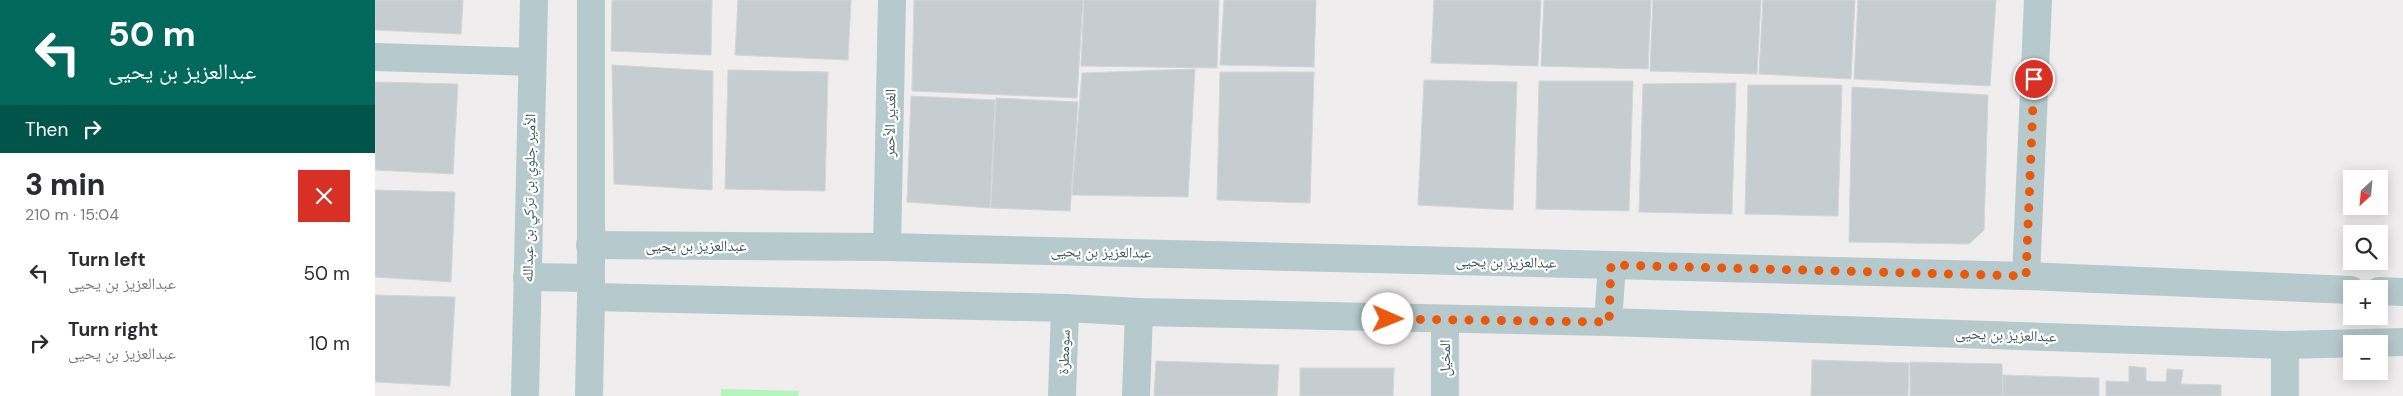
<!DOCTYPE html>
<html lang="en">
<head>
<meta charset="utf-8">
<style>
	body { margin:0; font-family:"DM Sans","Noto Naskh Arabic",sans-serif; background:#f7f7f7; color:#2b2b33; height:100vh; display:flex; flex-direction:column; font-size:19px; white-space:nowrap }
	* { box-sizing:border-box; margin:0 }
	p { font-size:16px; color:#7c7c81 }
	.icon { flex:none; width:28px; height:28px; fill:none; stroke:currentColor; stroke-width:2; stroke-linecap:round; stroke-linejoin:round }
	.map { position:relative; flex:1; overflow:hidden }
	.sheet { display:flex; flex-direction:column; background:#fff; width:375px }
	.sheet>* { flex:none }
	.banner { background:#00695c; color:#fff; overflow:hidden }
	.needle { width:32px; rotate:206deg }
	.buttons { position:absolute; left:1968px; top:170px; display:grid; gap:10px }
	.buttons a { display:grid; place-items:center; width:45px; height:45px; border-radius:0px; background:#fff; box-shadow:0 2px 12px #0003; font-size:25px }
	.pin { position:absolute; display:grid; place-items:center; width:42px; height:42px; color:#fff; margin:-21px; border:2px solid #fff; border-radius:50%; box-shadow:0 1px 5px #0007 }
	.me { position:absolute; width:55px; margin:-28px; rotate:91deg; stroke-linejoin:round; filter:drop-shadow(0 0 4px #0008) }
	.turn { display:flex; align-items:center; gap:18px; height:105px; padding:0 25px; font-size:22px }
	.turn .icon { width:65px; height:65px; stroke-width:2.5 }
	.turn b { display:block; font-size:35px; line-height:42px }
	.then { display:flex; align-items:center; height:48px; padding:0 25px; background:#0003; gap:10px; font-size:19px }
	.round { display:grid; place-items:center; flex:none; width:52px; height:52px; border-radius:0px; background:#f7f7f7 }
	.head { display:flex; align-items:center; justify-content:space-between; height:85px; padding:0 25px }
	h1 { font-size:30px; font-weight:800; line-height:38px }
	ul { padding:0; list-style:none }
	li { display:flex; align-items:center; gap:15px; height:70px; padding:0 25px }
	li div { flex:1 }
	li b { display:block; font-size:19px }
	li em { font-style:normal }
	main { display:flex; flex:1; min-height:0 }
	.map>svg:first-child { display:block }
	.green { fill:#b5f4ba }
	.building { fill:#c6cdd1; stroke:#d0d6da }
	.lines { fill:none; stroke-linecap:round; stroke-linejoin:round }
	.street { stroke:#b6c9cc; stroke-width:28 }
	.route { stroke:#ea580c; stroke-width:9; stroke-dasharray:0 16.2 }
	.labels { text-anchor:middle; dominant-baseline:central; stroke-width:4.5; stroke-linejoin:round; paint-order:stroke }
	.street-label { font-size:15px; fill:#43595d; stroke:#fff }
</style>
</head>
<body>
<main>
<section class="sheet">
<div class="banner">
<div class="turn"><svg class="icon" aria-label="left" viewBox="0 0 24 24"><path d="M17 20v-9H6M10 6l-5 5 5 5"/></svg><div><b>50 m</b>عبدالعزيز بن يحيى</div></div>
<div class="then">Then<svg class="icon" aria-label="right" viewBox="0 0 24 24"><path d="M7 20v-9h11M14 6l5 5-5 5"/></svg></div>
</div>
<div class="head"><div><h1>3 min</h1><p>210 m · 15:04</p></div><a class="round" style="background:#d93025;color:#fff"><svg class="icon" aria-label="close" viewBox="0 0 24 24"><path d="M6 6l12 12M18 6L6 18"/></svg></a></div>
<ul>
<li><svg class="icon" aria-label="left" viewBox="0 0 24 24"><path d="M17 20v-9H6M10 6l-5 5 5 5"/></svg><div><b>Turn left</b><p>عبدالعزيز بن يحيى</p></div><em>50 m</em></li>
<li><svg class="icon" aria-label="right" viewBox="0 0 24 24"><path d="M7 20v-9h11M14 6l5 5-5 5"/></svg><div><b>Turn right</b><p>عبدالعزيز بن يحيى</p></div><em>10 m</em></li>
</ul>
</section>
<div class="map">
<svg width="2028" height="396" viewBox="0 0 2028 396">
	<rect width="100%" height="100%" fill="#f0edee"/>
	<path class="green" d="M 346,389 L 424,391 L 423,396 L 346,396 Z"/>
	<g class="building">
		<path d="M 0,0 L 88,0 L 86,34 L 0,30 Z"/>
		<path d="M 237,0 L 337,0 L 336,55 L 236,51 Z"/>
		<path d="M 363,0 L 476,0 L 473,60 L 360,55 Z"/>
		<path d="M 539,0 L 708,0 L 702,98 L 537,91 Z"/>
		<path d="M 709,0 L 844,0 L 842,68 L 706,66 Z"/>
		<path d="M 849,0 L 941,0 L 939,67 L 845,65 Z"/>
		<path d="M 1059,0 L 1166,0 L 1163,66 L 1056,63 Z"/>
		<path d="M 1169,0 L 1276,0 L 1273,69 L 1166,66 Z"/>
		<path d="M 1278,0 L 1386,0 L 1382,74 L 1275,71 Z"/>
		<path d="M 1388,0 L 1480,0 L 1476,79 L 1384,74 Z"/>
		<path d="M 1483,0 L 1621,0 L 1615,86 L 1479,79 Z"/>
		<path d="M 237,65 L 338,71 L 337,190 L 239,184 Z"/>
		<path d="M 820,69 L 813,197 L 697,195 L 707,73 Z"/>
		<path d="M 353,70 L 453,72 L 450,191 L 350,189 Z"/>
		<path d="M 845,72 L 939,72 L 935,203 L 842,200 Z"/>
		<path d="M 1049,80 L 1142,82 L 1138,210 L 1043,205 Z"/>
		<path d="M 1164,81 L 1258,81 L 1254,211 L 1161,209 Z"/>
		<path d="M 0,82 L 83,84 L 78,174 L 0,170 Z"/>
		<path d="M 1361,83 L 1357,214 L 1264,212 L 1268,84 Z"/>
		<path d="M 1373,85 L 1467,85 L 1463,216 L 1370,214 Z"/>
		<path d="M 1477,87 L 1613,95 L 1609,230 L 1594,244 L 1474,242 Z"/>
		<path d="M 536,96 L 620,100 L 615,208 L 532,202 Z"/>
		<path d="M 621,98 L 703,102 L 695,211 L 616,208 Z"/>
		<path d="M 0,190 L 80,192 L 76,282 L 0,277 Z"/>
		<path d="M 0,295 L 80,297 L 75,386 L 0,382 Z"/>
		<path d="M 1437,360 L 1534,363 L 1533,396 L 1436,396 Z"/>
		<path d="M 781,361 L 904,365 L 902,396 L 779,396 Z"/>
		<path d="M 1535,362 L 1627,364 L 1628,396 L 1535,396 Z"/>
		<path d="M 1754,366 L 1771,368 L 1771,381 L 1791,382 L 1792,369 L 1808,370 L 1806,384 L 1846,385 L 1846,396 L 1731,396 L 1731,381 L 1754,382 Z"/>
		<path d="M 925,368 L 1019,368 L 1018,396 L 925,396 Z"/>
		<path d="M 1628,375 L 1724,378 L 1724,396 L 1628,396 Z"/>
	</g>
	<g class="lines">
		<g class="street">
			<path d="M 0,57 L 157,62"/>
			<path d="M 215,245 L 512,247 L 1237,265 L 1651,276 L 1976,290"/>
			<path d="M 512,247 L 517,0"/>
			<path d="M 1651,276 L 1663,0"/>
			<path d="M 152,277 L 215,278"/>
			<path d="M 2004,291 L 2028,292"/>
			<path d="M 216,297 L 690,308 L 764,312 L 1233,322 L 1910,345 L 2028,342"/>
			<path d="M 1233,322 L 1237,265"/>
			<path d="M 1910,345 L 1910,396"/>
			<path d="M 150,396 L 159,0"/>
			<path d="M 214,396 L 216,297 L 216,0"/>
			<path d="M 687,396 L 690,308"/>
			<path d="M 761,396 L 764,312"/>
			<path d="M 1070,396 L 1070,320"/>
		</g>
	</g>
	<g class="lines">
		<path class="route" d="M 1013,319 L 1234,322 L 1236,265 L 1651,276 L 1659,79"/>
	</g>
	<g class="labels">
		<g class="street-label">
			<text transform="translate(515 123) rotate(-89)">الغدير الأحمر</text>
			<text transform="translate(154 198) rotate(-89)">الأمير جلوي بن تركي بن عبدالله</text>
			<text x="321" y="246">عبدالعزيز بن يحيى</text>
			<text transform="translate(726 252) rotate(1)">عبدالعزيز بن يحيى</text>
			<text transform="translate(1131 262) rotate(1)">عبدالعزيز بن يحيى</text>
			<text transform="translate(1631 335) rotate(2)">عبدالعزيز بن يحيى</text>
			<text transform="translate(689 352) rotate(-88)">سومطرة</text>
			<text transform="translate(1070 358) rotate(-90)">المخيل</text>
		</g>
	</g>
</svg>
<div class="buttons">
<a><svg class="needle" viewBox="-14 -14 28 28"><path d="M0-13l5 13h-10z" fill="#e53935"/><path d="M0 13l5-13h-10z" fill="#7c7c81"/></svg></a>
<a><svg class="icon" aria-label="search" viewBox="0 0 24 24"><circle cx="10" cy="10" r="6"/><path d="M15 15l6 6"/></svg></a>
<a>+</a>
<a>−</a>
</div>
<div class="pin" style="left:1659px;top:79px;background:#d93025"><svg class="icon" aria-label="arrive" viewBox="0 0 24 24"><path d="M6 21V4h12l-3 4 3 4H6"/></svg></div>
<svg class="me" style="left:1013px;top:319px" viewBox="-20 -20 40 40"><circle r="19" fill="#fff"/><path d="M0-13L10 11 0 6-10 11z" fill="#ea580c"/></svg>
</div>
</main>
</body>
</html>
